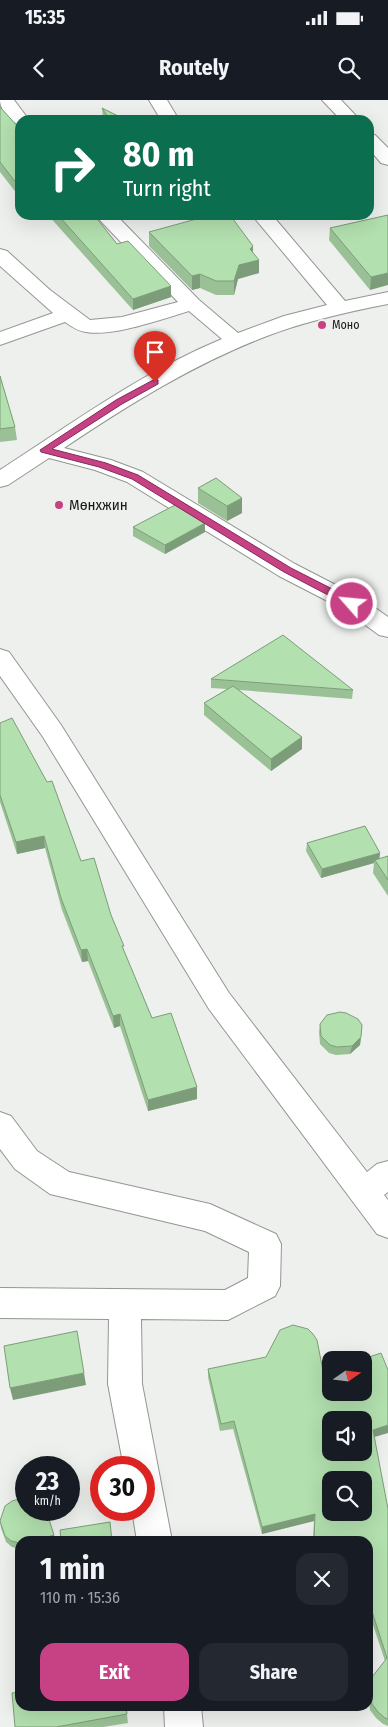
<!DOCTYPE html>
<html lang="en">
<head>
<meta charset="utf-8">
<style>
	body { margin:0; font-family:"Fira Sans Condensed",sans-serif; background:#242831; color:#f1f3f6; height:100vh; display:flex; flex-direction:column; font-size:19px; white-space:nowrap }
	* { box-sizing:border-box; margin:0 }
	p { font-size:16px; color:#9ea1a6 }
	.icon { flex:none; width:28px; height:28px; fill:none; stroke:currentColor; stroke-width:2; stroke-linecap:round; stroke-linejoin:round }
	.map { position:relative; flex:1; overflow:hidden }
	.side { position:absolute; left:15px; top:1436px; width:358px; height:175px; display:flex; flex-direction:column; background:#171b24; border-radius:15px; box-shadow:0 5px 20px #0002 }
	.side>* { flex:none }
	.guide { position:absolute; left:15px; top:15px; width:359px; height:105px; border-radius:15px; box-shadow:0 5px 20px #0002; background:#0b6e4f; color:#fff; overflow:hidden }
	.needle { width:32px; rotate:76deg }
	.tools { position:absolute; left:322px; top:1251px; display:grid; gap:10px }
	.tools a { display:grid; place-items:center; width:50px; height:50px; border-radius:10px; background:#171b24; box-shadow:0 5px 20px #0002; font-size:25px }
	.speed { position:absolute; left:15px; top:1356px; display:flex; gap:10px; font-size:25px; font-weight:700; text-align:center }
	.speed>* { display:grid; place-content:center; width:65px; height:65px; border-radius:50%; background:#171b24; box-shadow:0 5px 20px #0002; line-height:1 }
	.speed small { font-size:12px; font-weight:400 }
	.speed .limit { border:8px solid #d22; background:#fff; color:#111 }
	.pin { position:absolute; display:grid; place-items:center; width:42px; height:42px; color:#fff; margin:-51px -21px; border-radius:50% 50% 50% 0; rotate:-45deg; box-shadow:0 0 5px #0007 }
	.pin .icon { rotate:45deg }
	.me { position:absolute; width:55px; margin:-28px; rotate:297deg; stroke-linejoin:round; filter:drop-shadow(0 0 4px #0008) }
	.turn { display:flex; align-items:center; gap:18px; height:105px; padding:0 25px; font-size:22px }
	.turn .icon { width:65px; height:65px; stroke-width:2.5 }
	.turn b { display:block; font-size:35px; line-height:42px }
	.round { display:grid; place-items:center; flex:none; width:52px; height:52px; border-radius:15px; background:#242831 }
	.overview { display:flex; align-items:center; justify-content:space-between; height:85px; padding:0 25px }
	h1 { font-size:30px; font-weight:700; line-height:38px }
	.action { display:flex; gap:10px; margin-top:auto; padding:10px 25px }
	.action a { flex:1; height:58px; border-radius:15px; background:#c64285; color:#fff; font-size:20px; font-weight:700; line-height:58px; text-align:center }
	.action a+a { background:#242831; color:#f1f3f6 }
	.status { display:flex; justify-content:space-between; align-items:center; height:35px; padding:0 25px; background:#171b24; direction:ltr }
	.status svg { height:14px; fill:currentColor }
	header { display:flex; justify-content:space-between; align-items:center; height:65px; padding:0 25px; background:#171b24; font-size:22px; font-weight:700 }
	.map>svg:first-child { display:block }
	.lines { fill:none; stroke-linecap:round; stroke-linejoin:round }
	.minor-casing { stroke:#939693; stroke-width:2 }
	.minor { fill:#fff; fill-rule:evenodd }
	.wall { fill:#9ac196 }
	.shaded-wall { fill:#7d9d7a }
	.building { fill:#b3e0af; stroke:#7d9d7a; fill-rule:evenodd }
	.route { fill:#c64285; stroke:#812b56 }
	.poi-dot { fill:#c64285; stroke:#edf0ec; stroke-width:2 }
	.labels { text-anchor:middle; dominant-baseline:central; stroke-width:4.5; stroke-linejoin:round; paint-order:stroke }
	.far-poi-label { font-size:12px; fill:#181917; stroke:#edf0ec; text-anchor:start }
	.poi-label { font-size:15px; fill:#181917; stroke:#edf0ec; text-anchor:start }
</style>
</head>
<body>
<div class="status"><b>15:35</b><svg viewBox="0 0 49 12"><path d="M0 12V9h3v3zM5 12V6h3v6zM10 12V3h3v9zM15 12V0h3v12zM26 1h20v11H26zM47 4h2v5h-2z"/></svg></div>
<header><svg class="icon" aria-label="back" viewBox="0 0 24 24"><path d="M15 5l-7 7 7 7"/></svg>Routely<svg class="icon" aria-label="search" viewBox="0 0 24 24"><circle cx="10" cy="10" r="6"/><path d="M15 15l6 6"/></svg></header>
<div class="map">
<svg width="388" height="1627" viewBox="0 0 388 1627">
	<rect width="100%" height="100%" fill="#edf0ec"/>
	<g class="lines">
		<g class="minor-casing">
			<g id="minor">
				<path d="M 0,0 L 14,0 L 29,20 L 20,20 L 20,25 C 11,23 0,10 0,0 Z"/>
				<path d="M 149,0 L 167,0 L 179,20 L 161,20 Z"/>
				<path d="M 322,0 L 341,0 L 360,20 L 341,20 Z"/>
				<path d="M 369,34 L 375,35 L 388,48 L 388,65 L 381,63 L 369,49 Z"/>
				<path d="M 95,115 L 116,115 L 199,200 L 238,233 L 284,216 L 327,205 L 252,115 L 272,115 L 345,201 L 388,192 L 388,204 C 347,212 306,221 267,236 C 194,264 128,305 64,348 L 111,360 L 143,372 L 295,464 L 361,498 L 388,517 L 388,537 L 379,535 L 345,510 L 279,476 L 127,382 L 95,370 L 49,358 L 8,385 L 0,387 L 0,370 C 71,324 142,272 222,239 L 189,211 C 162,219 113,237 86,232 C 78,231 72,227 65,222 L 0,245 L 0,232 L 53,213 L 0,166 L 0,149 L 7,151 L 50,190 L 90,220 L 122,217 L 178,202 Z"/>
				<path d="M 0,549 L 9,552 L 61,625 L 229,893 L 367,1072 L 377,1064 L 388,1061 L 388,1092 L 384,1095 L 388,1100 L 388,1138 L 377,1134 L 209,909 L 43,637 L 0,576 Z"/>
				<path d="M 0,1012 L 11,1016 L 37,1051 L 69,1072 L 210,1104 L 276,1134 L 281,1144 L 280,1186 L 275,1196 L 228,1220 L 141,1219 L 142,1284 L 172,1441 L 137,1441 L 132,1410 L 144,1410 L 144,1368 L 124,1368 L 108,1284 L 109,1219 L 0,1218 L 0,1188 L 225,1190 L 248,1178 L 249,1152 L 205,1131 L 50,1094 L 15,1069 L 0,1049 Z"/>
				<path d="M 164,1606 L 201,1606 L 203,1627 L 165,1627 Z"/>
			</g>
		</g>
		<use href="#minor" class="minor"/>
	</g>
	<g class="wall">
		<path d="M 0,7 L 20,29 L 20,95 L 18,95 L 0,72 Z"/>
		<path d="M 102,8 L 126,20 L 104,20 L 103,18 Z"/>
		<path d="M 48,115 L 94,115 L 117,144 L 171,197 L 133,210 Z"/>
		<path d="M 388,115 L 370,190 L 329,140 L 330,128 Z"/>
		<path d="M 149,132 L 253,146 L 253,153 L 259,173 L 238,179 L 234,195 L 216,195 L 200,188 L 192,190 L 149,146 Z"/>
		<path d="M 0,276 L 15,327 L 17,340 L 0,342 Z"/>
		<path d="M 198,388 L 242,413 L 227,421 L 198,403 Z"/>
		<path d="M 133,427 L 205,432 L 165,454 L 133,436 Z"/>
		<path d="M 211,579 L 353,590 L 352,599 L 239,590 L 302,637 L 302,649 L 271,671 L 204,615 L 204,603 L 227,589 L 211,588 Z"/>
		<path d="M 0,623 L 111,815 L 124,851 L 152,918 L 197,999 L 148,1011 L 120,926 L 114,928 L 88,861 L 82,862 L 62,810 L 45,748 L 17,754 L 0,702 Z"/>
		<path d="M 307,743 L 380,753 L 379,759 L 388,756 L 388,796 L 373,773 L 374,763 L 321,778 L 306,751 Z"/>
		<path d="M 320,924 L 361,937 L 360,945 L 350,954 L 336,955 L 329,953 L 320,944 L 319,932 Z"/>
		<path d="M 208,1269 L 323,1271 L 374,1337 L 388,1409 L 388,1626 L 383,1624 L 376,1618 L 370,1610 L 368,1592 L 372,1577 L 385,1561 L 368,1510 L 368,1441 L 313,1441 L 314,1421 L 262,1434 L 233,1329 L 220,1331 L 208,1277 Z"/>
		<path d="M 0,1421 L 54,1435 L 55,1441 L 20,1441 L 20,1449 L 12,1447 L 6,1442 L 1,1428 Z"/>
		<path d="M 126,1606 L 128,1623 L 103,1627 L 15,1627 Z"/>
	</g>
	<g class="shaded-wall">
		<path d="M 17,84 L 20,84 L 20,95 L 18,95 Z"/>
		<path d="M 253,146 L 253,160 L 259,160 L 259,173 L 238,179 L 234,195 L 234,181 L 239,165 Z"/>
		<path d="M 388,173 L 388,185 L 370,190 L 371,177 Z"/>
		<path d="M 200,174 L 200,188 L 192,190 L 192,176 Z"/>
		<path d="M 171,186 L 171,197 L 133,210 L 133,199 Z"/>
		<path d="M 242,398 L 242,413 L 227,421 L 227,406 Z"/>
		<path d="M 205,423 L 205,432 L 165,454 L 165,445 Z"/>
		<path d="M 302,637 L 302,649 L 271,671 L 271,659 Z"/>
		<path d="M 44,736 L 45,748 L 17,754 L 16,742 Z"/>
		<path d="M 380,753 L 379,761 L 375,760 L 374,763 L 321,778 L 322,769 Z"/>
		<path d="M 87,849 L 88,861 L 82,862 L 81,850 Z"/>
		<path d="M 120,914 L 120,926 L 114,928 L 113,916 Z"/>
		<path d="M 361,937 L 360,945 L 350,954 L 352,946 Z"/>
		<path d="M 197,987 L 197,999 L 148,1011 L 148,1000 Z"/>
		<path d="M 84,1273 L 86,1285 L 13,1300 L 10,1288 Z"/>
		<path d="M 388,1325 L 388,1333 L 371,1338 L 373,1330 Z"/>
		<path d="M 315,1414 L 314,1421 L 262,1434 L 262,1427 Z"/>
		<path d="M 54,1435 L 55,1441 L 35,1441 Z"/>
	</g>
	<g class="building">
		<path d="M 0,7 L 20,29 L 20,84 L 17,84 L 0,62 Z"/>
		<path d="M 102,8 L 126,20 L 110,20 Z"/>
		<path d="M 58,115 L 94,115 L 117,144 L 128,141 L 171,186 L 133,199 Z"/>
		<path d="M 211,115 L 230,115 L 253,146 L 250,149 L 259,160 L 239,165 L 234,181 L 216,181 L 200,174 L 192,176 L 149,132 Z"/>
		<path d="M 388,115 L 388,173 L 371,177 L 330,128 Z"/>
		<path d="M 0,276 L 15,327 L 0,329 Z"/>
		<path d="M 216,378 L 242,398 L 227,406 L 198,388 Z"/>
		<path d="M 175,405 L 205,423 L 165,445 L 133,427 Z"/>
		<path d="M 283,535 L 353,590 L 211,579 Z"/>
		<path d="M 233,586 L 302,637 L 271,659 L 204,603 Z"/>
		<path d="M 12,618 L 47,682 L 52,681 L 81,761 L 94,758 L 111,815 L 124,846 L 122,846 L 152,918 L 171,913 L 197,987 L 148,1000 L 120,914 L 113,916 L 87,849 L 81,850 L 61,798 L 44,736 L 16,742 L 0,695 L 0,623 Z"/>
		<path d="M 365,726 L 380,753 L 322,769 L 307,743 Z"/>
		<path d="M 388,756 L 388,780 L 375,760 Z"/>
		<path d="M 340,912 L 346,913 L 358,919 L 362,925 L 361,937 L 352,946 L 337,947 L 330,945 L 321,936 L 320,924 L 327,915 Z"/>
		<path d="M 293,1225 L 308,1229 L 313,1234 L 317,1240 L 323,1271 L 331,1269 L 331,1292 L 364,1292 L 364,1260 L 360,1260 L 381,1253 L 388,1270 L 388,1325 L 373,1330 L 388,1409 L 388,1619 L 385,1618 L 378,1612 L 372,1604 L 369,1586 L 372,1577 L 387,1558 L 368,1499 L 368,1441 L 314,1441 L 315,1414 L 262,1427 L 234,1321 L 221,1324 L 208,1269 L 266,1257 L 280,1230 ZM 331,1320 L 364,1320 L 364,1352 L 331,1352 ZM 331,1380 L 364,1380 L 364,1412 L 331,1412 Z"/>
		<path d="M 77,1231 L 84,1273 L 10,1288 L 4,1246 Z"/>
		<path d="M 26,1397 L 26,1410 L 46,1410 L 54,1435 L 35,1441 L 20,1441 L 20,1443 L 11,1441 L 5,1436 L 0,1421 L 5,1406 L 12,1401 Z"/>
		<path d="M 110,1422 L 112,1441 L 61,1441 L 60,1430 Z"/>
		<path d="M 20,1592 L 20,1606 L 126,1606 L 127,1614 L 56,1627 L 15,1627 L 12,1593 Z"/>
	</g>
	<path class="route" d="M 155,279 L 158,280 L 158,284 L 122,304 L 52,349 L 106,363 L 138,375 L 291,468 L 356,501 L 356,506 L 349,506 L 284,472 L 132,379 L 99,367 L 41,352 L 40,350 L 116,300 Z"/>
	<g class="poi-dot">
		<circle cx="322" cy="225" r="5"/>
		<circle cx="59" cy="405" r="5"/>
	</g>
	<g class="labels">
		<g class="far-poi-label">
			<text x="332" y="225">Моно</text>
		</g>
		<g class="poi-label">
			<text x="69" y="405">Мөнхжин</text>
		</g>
	</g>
</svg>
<div class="tools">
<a><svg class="needle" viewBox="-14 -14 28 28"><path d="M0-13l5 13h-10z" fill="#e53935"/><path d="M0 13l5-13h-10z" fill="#9ea1a6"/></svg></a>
<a><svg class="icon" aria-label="sound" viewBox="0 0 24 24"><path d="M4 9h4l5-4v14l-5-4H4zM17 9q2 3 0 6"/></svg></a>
<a><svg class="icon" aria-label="search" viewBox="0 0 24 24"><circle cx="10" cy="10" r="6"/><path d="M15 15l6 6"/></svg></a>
</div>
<div class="speed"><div>23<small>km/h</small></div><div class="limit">30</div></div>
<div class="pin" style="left:155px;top:282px;background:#d93025"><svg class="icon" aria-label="arrive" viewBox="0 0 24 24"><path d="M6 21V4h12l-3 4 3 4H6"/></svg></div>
<svg class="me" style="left:352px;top:504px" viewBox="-20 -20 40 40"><circle r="17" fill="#c64285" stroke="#fff" stroke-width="3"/><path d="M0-11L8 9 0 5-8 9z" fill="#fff"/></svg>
<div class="guide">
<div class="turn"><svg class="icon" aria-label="right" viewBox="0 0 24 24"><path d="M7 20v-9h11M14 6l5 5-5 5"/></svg><div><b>80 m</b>Turn right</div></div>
</div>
<section class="side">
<div class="overview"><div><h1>1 min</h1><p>110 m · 15:36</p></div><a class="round"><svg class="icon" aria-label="close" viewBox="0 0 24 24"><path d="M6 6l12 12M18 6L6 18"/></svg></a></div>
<div class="action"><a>Exit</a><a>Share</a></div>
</section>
</div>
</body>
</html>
